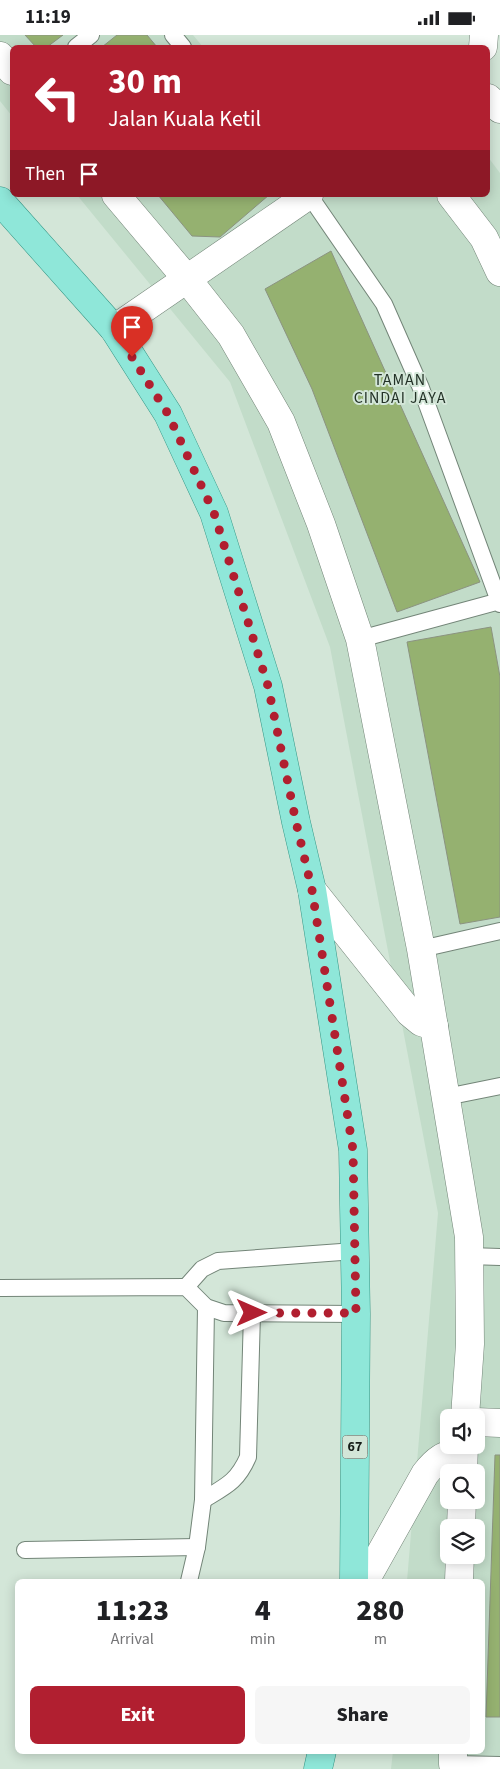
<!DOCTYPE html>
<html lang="en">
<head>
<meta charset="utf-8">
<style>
	body { margin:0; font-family:"Source Sans 3",sans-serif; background:#f6f6f6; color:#202124; height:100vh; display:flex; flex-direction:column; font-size:19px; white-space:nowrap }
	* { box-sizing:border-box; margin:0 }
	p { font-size:16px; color:#757577 }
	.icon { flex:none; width:28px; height:28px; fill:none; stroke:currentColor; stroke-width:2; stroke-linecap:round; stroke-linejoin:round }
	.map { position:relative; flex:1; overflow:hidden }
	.sheet { position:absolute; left:15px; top:1544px; width:470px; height:175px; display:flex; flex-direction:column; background:#fff; border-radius:8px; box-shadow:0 2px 12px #0003 }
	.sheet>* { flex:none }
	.banner { position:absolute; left:10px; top:10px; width:480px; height:152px; border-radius:8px; box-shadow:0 2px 12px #0003; background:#b11f30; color:#fff; overflow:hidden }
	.tools { position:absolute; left:440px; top:1374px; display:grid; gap:10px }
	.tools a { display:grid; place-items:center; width:45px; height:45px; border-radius:8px; background:#fff; box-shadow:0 2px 12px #0003; font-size:25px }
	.pin { position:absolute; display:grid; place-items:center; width:42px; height:42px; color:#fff; margin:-51px -21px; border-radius:50% 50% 50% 0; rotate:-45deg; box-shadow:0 0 5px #0007 }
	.pin .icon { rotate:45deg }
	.me { position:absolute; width:55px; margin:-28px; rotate:90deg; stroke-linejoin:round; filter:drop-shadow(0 0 4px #0008) }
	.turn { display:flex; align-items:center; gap:18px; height:105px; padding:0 15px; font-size:22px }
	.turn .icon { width:65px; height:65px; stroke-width:2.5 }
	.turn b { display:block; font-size:35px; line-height:42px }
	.then { display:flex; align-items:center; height:48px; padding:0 15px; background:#0003; gap:10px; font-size:19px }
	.eta { display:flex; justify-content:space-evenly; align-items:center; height:85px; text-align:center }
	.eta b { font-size:30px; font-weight:800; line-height:35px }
	.cta { display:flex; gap:10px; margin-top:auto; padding:10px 15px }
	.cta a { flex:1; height:58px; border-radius:8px; background:#b11f30; color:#fff; font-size:20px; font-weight:800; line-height:58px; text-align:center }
	.cta a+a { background:#f6f6f6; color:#202124 }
	.status { display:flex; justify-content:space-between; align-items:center; height:35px; padding:0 25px; background:#fff; direction:ltr }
	.status svg { height:14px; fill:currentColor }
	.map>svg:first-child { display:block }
	.built { fill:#c2dcc9; fill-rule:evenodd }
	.building { fill:#95b170; stroke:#8b9381 }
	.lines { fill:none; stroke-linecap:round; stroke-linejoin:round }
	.service-casing { stroke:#738578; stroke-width:18 }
	.minor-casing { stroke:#738578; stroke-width:29 }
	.primary-casing { stroke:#349685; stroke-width:29 }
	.service { stroke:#fff; stroke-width:16 }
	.minor { stroke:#fff; stroke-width:28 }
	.primary { stroke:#8fe7d9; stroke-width:28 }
	.route { stroke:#b11f30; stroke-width:9; stroke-dasharray:0 16.2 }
	.labels { text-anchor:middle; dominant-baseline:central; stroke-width:4; stroke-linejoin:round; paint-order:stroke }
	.shield { fill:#d3e6d8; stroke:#4f5952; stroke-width:1 }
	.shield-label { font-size:14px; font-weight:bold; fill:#161d18 }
	.neighbourhood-label { font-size:16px; letter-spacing:1px; fill:#233227; stroke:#d3e6d8 }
</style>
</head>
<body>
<div class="status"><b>11:19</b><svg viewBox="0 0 49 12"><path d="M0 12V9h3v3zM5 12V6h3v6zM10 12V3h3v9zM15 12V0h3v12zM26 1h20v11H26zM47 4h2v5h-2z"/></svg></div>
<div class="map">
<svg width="500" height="1734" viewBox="0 0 500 1734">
	<rect width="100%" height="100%" fill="#d3e6d8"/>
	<g class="built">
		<path d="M 0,0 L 193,0 L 203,12 L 12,12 L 12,81 L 0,66 Z"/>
		<path d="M 488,122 L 500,138 L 500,1734 L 391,1734 L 393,1716 L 482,1716 L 482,1546 L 407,1546 L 438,1178 L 330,612 L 230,347 L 77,160 L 488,160 ZM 449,1382 L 476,1382 L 476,1410 L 449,1410 ZM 449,1438 L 476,1438 L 476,1465 L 449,1465 ZM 449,1492 L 476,1492 L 476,1520 L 449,1520 Z"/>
	</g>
	<g class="building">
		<path d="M 25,0 L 63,0 L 47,12 L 36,12 Z"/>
		<path d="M 117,0 L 147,0 L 157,12 L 102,12 Z"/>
		<path d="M 158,160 L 269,160 L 220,202 L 192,201 Z"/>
		<path d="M 331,216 L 480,547 L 397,577 L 312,354 L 265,254 Z"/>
		<path d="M 491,592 L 500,642 L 500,882 L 460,889 L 407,607 Z"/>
		<path d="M 495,1420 L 500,1420 L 500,1682 L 486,1682 Z"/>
	</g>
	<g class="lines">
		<g class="service-casing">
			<g id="service">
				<path d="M 173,0 L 183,12"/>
				<path d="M 76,12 L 91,0"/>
				<path d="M 309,160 L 384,269 L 421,353 L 500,569"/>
				<path d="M 360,604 L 500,566"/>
				<path d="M 421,914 L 500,896"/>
				<path d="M 446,1062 L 500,1051"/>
				<path d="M 469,1221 L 500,1222"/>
				<path d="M 186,1252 L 202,1234 L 218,1226 L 355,1216"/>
				<path d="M 0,1253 L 186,1252 L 206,1272 L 224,1278 L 356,1279"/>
				<path d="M 203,1465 C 226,1451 237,1447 248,1422 L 252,1278"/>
				<path d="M 25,1515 L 197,1512"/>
				<path d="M 189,1546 L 197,1512 L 203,1465 L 206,1272"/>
				<path d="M 453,1734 L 453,1729 L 500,1730"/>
			</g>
		</g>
		<g class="minor-casing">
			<g id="minor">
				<path d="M 483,12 L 484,0"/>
				<path d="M 0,21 L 12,36"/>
				<path d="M 488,63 L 500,74"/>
				<path d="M 116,160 L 187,244 L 231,300 L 281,387 L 321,489 L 360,604 L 421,914 L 469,1202 L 470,1309 L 465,1382"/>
				<path d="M 451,160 L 484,203 L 500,237"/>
				<path d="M 114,294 L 309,160"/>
				<path d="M 312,855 L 410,978 L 421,987 L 434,991"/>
				<path d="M 476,1387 L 500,1388"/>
				<path d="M 463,1438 L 464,1410"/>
				<path d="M 461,1492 L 462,1465"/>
				<path d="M 365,1546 L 425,1439 C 438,1422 444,1421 464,1414"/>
				<path d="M 459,1546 L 460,1520"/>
				<path d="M 453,1729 L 453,1716"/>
			</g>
		</g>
		<g class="primary-casing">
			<g id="primary">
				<path d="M 0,166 L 114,294 L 168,379 L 214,478 L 268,651 L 296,787 L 312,855 L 353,1115 L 356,1279 L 354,1546"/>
				<path d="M 318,1734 L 322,1716"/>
			</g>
		</g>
		<use href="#service" class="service"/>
		<use href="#minor" class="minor"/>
		<use href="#primary" class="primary"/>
	</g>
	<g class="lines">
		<path class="route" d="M 132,322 L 168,379 L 214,478 L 268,651 L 296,787 L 312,855 L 353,1115 L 356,1278 L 252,1278"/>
	</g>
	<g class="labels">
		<rect class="shield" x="342.5" y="1400.5" width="25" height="23" rx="4"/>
		<g class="shield-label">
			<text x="355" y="1412">67</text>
		</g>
		<g class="neighbourhood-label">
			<text x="400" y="345">TAMAN<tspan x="400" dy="18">CINDAI JAYA</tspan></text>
		</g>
	</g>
</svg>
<div class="tools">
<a><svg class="icon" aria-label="sound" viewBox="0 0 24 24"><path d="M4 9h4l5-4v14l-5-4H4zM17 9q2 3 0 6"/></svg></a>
<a><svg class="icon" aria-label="search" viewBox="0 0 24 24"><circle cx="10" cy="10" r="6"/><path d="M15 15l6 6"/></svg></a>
<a><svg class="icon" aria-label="layers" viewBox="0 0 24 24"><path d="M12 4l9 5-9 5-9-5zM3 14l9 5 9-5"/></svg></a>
</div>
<div class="pin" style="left:132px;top:322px;background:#d93025"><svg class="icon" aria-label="arrive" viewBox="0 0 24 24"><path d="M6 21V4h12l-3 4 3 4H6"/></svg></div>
<svg class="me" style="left:252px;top:1278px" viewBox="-20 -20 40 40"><path d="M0-17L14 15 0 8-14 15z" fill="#b11f30" stroke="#fff" stroke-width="4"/></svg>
<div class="banner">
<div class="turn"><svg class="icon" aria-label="left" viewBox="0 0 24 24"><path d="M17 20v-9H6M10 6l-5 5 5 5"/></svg><div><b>30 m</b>Jalan Kuala Ketil</div></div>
<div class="then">Then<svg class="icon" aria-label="arrive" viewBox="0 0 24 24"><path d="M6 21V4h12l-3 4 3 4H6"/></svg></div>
</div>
<section class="sheet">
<div class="eta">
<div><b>11:23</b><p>Arrival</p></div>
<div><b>4</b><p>min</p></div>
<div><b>280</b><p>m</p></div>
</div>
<div class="cta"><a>Exit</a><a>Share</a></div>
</section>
</div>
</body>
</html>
